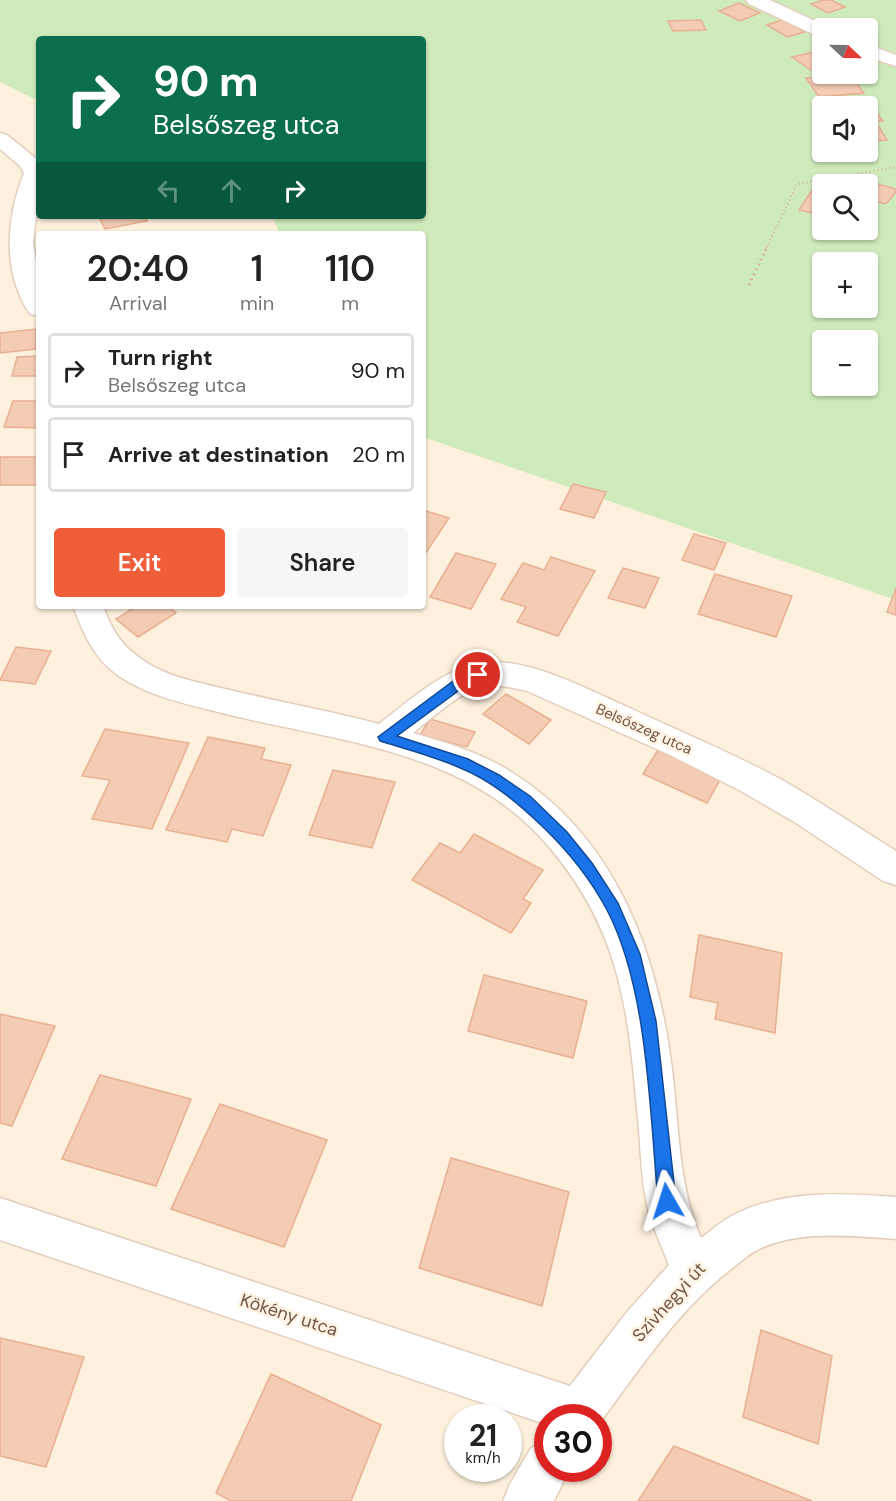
<!DOCTYPE html>
<html lang="en">
<head>
<meta charset="utf-8">
<style>
	body { margin:0; font-family:"DM Sans",sans-serif; background:#f6f6f6; color:#222; height:100vh; display:flex; flex-direction:column; font-size:22px; white-space:nowrap }
	* { box-sizing:border-box; margin:0 }
	p { font-size:20px; color:#767676 }
	.icon { flex:none; width:33px; height:33px; fill:none; stroke:currentColor; stroke-width:2; stroke-linecap:round; stroke-linejoin:round }
	.map { position:relative; flex:1; overflow:hidden }
	.details { position:absolute; left:36px; top:231px; width:390px; height:378px; display:flex; flex-direction:column; background:#fff; border-radius:6px; box-shadow:0 2px 4px #0004 }
	.details>* { flex:none }
	.guide { position:absolute; left:36px; top:36px; width:390px; height:183px; border-radius:6px; box-shadow:0 2px 4px #0004; background:#0b6e4f; color:#fff; overflow:hidden }
	.needle { width:39px; rotate:112deg }
	.tools { position:absolute; left:812px; top:18px; display:grid; gap:12px }
	.tools a { display:grid; place-items:center; width:66px; height:66px; border-radius:6px; background:#fff; box-shadow:0 2px 4px #0004; font-size:30px }
	.speed { position:absolute; left:444px; top:1404px; display:flex; gap:12px; font-size:30px; font-weight:700; text-align:center }
	.speed>* { display:grid; place-content:center; width:78px; height:78px; border-radius:50%; background:#fff; box-shadow:0 2px 4px #0004; line-height:1 }
	.speed small { font-size:15px; font-weight:400 }
	.speed .limit { border:9px solid #d22; background:#fff; color:#111 }
	.pin { position:absolute; display:grid; place-items:center; width:51px; height:51px; color:#fff; margin:-26px; border:3px solid #fff; border-radius:50%; box-shadow:0 2px 6px #0007 }
	.me { position:absolute; width:66px; margin:-33px; rotate:354deg; stroke-linejoin:round; filter:drop-shadow(0 0 4px #0008) }
	.turn { display:flex; align-items:center; gap:21px; height:126px; padding:0 18px; font-size:27px }
	.turn .icon { width:78px; height:78px; stroke-width:2.5 }
	.turn b { display:block; font-size:42px; line-height:51px }
	.lanes { display:flex; align-items:center; height:57px; padding:0 18px; background:#0003; justify-content:center; gap:30px; direction:ltr }
	.lanes .off { opacity:.35 }
	.eta { display:flex; justify-content:space-evenly; align-items:center; height:102px; text-align:center }
	.eta b { font-size:36px; font-weight:600; line-height:42px }
	.button { display:flex; gap:12px; margin-top:auto; padding:12px 18px }
	.button a { flex:1; height:69px; border-radius:6px; background:#f05d39; color:#fff; font-size:24px; font-weight:600; line-height:69px; text-align:center }
	.button a+a { background:#f6f6f6; color:#222 }
	ul { padding:0; list-style:none }
	li { display:flex; align-items:center; gap:18px; height:75px; margin:0 12px 9px; padding:0 6px; border:3px solid #e0e0e0; border-radius:6px }
	li div { flex:1 }
	li b { display:block; font-size:22px }
	li em { font-style:normal }
	.map>svg:first-child { display:block }
	.green { fill:#d0ebbb; fill-rule:evenodd }
	.building { fill:#f4cbb3; stroke:#e8b092; stroke-width:1.5 }
	.lines { fill:none; stroke-linecap:round; stroke-linejoin:round }
	.minor-casing { stroke:#e3cdbc; stroke-width:3 }
	.path-far1 { stroke:#d8ae97; stroke-width:2; stroke-dasharray:1 3; stroke-linecap:butt }
	.path { stroke:#d8ae97; stroke-width:3; stroke-dasharray:1.5 4; stroke-linecap:butt }
	.minor { fill:#fff; fill-rule:evenodd }
	.route { fill:#1a73e8; stroke:#114b97; stroke-width:1.5 }
	.labels { text-anchor:middle; dominant-baseline:central; stroke-width:5; stroke-linejoin:round; paint-order:stroke }
	.street-label { font-size:15px; fill:#745444; stroke:#fff4e4 }
	.near-street-label { font-size:18px; fill:#745444; stroke:#fff4e4 }
</style>
</head>
<body>
<div class="map">
<svg width="896" height="1501" viewBox="0 0 896 1501">
	<rect width="100%" height="100%" fill="#fdf0dc"/>
	<path class="green" d="M 0,0 L 896,0 L 896,600 L 423,437 L 423,234 L 279,234 L 273,216 L 423,216 L 423,39 L 39,39 L 39,94 L 34,99 L 0,82 ZM 822,28 L 867,28 L 867,74 L 822,74 ZM 822,106 L 867,106 L 867,152 L 822,152 ZM 822,184 L 867,184 L 867,230 L 822,230 ZM 822,262 L 867,262 L 867,308 L 822,308 ZM 822,340 L 867,340 L 867,386 L 822,386 Z"/>
	<g class="building">
		<path d="M 824,0 L 831,0 L 845,7 L 828,13 L 811,4 Z"/>
		<path d="M 739,3 L 760,13 L 740,21 L 719,11 Z"/>
		<path d="M 785,19 L 805,32 L 787,37 L 767,25 Z"/>
		<path d="M 701,20 L 706,30 L 673,31 L 668,21 Z"/>
		<path d="M 822,50 L 822,67 L 811,70 L 792,57 Z"/>
		<path d="M 851,75 L 864,93 L 819,97 L 806,78 Z"/>
		<path d="M 868,101 L 883,121 L 867,123 L 867,106 L 835,106 L 833,104 Z"/>
		<path d="M 867,127 L 879,127 L 887,140 L 867,141 Z"/>
		<path d="M 856,178 L 896,189 L 896,192 L 886,204 L 867,199 L 867,184 L 850,184 Z"/>
		<path d="M 812,190 L 822,192 L 822,211 L 820,215 L 799,210 Z"/>
		<path d="M 144,216 L 147,221 L 105,229 L 99,217 Z"/>
		<path d="M 36,329 L 36,349 L 0,353 L 0,333 Z"/>
		<path d="M 39,356 L 39,376 L 12,376 L 17,357 Z"/>
		<path d="M 13,401 L 39,401 L 39,428 L 4,427 Z"/>
		<rect x="0" y="457" width="39" height="28"/>
		<path d="M 573,484 L 606,492 L 594,518 L 560,509 Z"/>
		<path d="M 423,510 L 449,518 L 423,557 Z"/>
		<path d="M 694,534 L 726,543 L 714,570 L 682,560 Z"/>
		<path d="M 456,553 L 496,564 L 471,609 L 430,597 Z"/>
		<path d="M 551,557 L 595,571 L 558,636 L 517,622 L 526,607 L 501,599 L 523,563 L 544,570 Z"/>
		<path d="M 623,568 L 659,578 L 645,608 L 608,598 Z"/>
		<path d="M 715,574 L 792,596 L 776,637 L 698,614 Z"/>
		<path d="M 896,588 L 896,615 L 887,612 Z"/>
		<path d="M 137,606 L 168,606 L 176,613 L 138,637 L 116,619 Z"/>
		<path d="M 16,647 L 51,651 L 35,684 L 0,680 Z"/>
		<path d="M 506,694 L 551,720 L 529,744 L 483,714 Z"/>
		<path d="M 430,719 L 475,732 L 467,747 L 420,735 Z"/>
		<path d="M 105,729 L 189,743 L 152,829 L 92,819 L 110,780 L 82,776 Z"/>
		<path d="M 208,737 L 265,748 L 261,759 L 291,765 L 263,836 L 232,829 L 227,842 L 166,830 Z"/>
		<path d="M 658,750 L 721,778 L 707,803 L 643,774 Z"/>
		<path d="M 333,770 L 395,782 L 372,848 L 309,835 Z"/>
		<path d="M 474,834 L 543,870 L 523,899 L 531,903 L 511,933 L 412,880 L 440,843 L 460,853 Z"/>
		<path d="M 699,935 L 782,953 L 775,1033 L 715,1019 L 718,1003 L 690,997 Z"/>
		<path d="M 484,975 L 587,1001 L 573,1058 L 468,1031 Z"/>
		<path d="M 0,1014 L 55,1026 L 12,1126 L 0,1123 Z"/>
		<path d="M 100,1075 L 191,1099 L 156,1186 L 62,1159 Z"/>
		<path d="M 220,1104 L 327,1140 L 284,1247 L 171,1209 Z"/>
		<path d="M 451,1158 L 569,1192 L 542,1306 L 419,1268 Z"/>
		<path d="M 761,1330 L 832,1356 L 818,1444 L 743,1417 Z"/>
		<path d="M 0,1338 L 84,1357 L 46,1467 L 0,1456 Z"/>
		<path d="M 271,1374 L 381,1425 L 351,1501 L 231,1501 L 216,1493 Z"/>
		<path d="M 674,1446 L 812,1501 L 638,1501 Z"/>
	</g>
	<g class="lines">
		<g class="minor-casing">
			<g id="minor">
				<path d="M 746,0 L 770,0 L 830,28 L 822,28 L 822,37 L 815,35 L 749,4 Z"/>
				<path d="M 867,44 L 896,55 L 896,66 L 867,57 Z"/>
				<path d="M 0,133 L 7,135 L 39,161 L 39,192 L 33,242 L 39,284 L 39,316 L 30,314 C 2,273 6,218 24,173 L 20,166 L 0,149 Z"/>
				<path d="M 73,606 L 103,606 C 110,625 119,643 136,655 C 160,675 192,681 221,688 C 274,701 327,710 379,724 C 409,701 442,670 480,663 C 525,656 583,687 623,705 C 677,730 732,753 784,781 C 822,803 859,828 896,851 L 896,885 L 883,881 L 796,823 L 741,791 L 670,755 L 527,691 C 513,688 495,683 480,687 C 459,693 431,719 413,733 C 444,742 475,751 503,767 C 613,831 657,948 672,1069 C 679,1125 678,1186 701,1238 C 712,1230 723,1220 735,1214 C 785,1190 842,1193 896,1197 L 896,1239 C 852,1236 803,1230 761,1248 C 751,1252 743,1260 735,1266 C 679,1308 640,1369 598,1425 L 598,1418 L 548,1418 L 548,1425 L 0,1240 L 0,1198 L 570,1386 L 627,1312 L 669,1265 C 662,1247 653,1228 648,1209 C 641,1180 641,1149 638,1119 C 628,1011 622,934 550,848 C 467,748 336,742 218,712 C 183,703 144,695 115,673 C 93,657 82,630 73,606 Z"/>
				<path d="M 548,1442 L 548,1468 L 570,1468 L 554,1501 L 503,1501 L 510,1484 L 531,1448 Z"/>
			</g>
		</g>
		<path class="path-far1" d="M 765,251 L 797,184 L 896,167"/>
		<path class="path" d="M 749,285 L 766,249"/>
		<use href="#minor" class="minor"/>
	</g>
	<path class="route" d="M 478,670 L 483,672 L 485,675 L 483,679 L 465,686 L 397,736 L 468,759 L 499,775 L 530,796 L 567,832 L 592,863 L 618,903 L 640,954 L 656,1021 L 676,1201 L 673,1207 L 667,1210 L 661,1207 L 658,1201 C 650,1113 648,988 607,910 C 591,880 568,851 543,827 C 518,803 491,780 458,767 C 433,756 406,749 380,741 L 378,737 L 456,679 Z"/>
	<g class="labels">
		<g class="street-label">
			<text transform="translate(644 729) rotate(24)">Belsőszeg utca</text>
		</g>
		<g class="near-street-label">
			<text transform="translate(669 1302) rotate(-48)">Szívhegyi út</text>
			<text transform="translate(289 1315) rotate(18)">Kökény utca</text>
		</g>
	</g>
</svg>
<div class="tools">
<a><svg class="needle" viewBox="-14 -14 28 28"><path d="M0-13l5 13h-10z" fill="#e53935"/><path d="M0 13l5-13h-10z" fill="#767676"/></svg></a>
<a><svg class="icon" aria-label="sound" viewBox="0 0 24 24"><path d="M4 9h4l5-4v14l-5-4H4zM17 9q2 3 0 6"/></svg></a>
<a><svg class="icon" aria-label="search" viewBox="0 0 24 24"><circle cx="10" cy="10" r="6"/><path d="M15 15l6 6"/></svg></a>
<a>+</a>
<a>−</a>
</div>
<div class="speed"><div>21<small>km/h</small></div><div class="limit">30</div></div>
<div class="pin" style="left:478px;top:675px;background:#d93025"><svg class="icon" aria-label="arrive" viewBox="0 0 24 24"><path d="M6 21V4h12l-3 4 3 4H6"/></svg></div>
<svg class="me" style="left:667px;top:1201px" viewBox="-20 -20 40 40"><path d="M0-17L14 15 0 8-14 15z" fill="#1a73e8" stroke="#fff" stroke-width="4"/></svg>
<div class="guide">
<div class="turn"><svg class="icon" aria-label="right" viewBox="0 0 24 24"><path d="M7 20v-9h11M14 6l5 5-5 5"/></svg><div><b>90 m</b>Belsőszeg utca</div></div>
<div class="lanes"><svg class="icon off" aria-label="left" viewBox="0 0 24 24"><path d="M17 20v-9H6M10 6l-5 5 5 5"/></svg><svg class="icon off" aria-label="ahead" viewBox="0 0 24 24"><path d="M12 20V5M6 11l6-6 6 6"/></svg><svg class="icon" aria-label="right" viewBox="0 0 24 24"><path d="M7 20v-9h11M14 6l5 5-5 5"/></svg></div>
</div>
<section class="details">
<div class="eta">
<div><b>20:40</b><p>Arrival</p></div>
<div><b>1</b><p>min</p></div>
<div><b>110</b><p>m</p></div>
</div>
<ul>
<li><svg class="icon" aria-label="right" viewBox="0 0 24 24"><path d="M7 20v-9h11M14 6l5 5-5 5"/></svg><div><b>Turn right</b><p>Belsőszeg utca</p></div><em>90 m</em></li>
<li><svg class="icon" aria-label="arrive" viewBox="0 0 24 24"><path d="M6 21V4h12l-3 4 3 4H6"/></svg><div><b>Arrive at destination</b></div><em>20 m</em></li>
</ul>
<div class="button"><a>Exit</a><a>Share</a></div>
</section>
</div>
</body>
</html>
